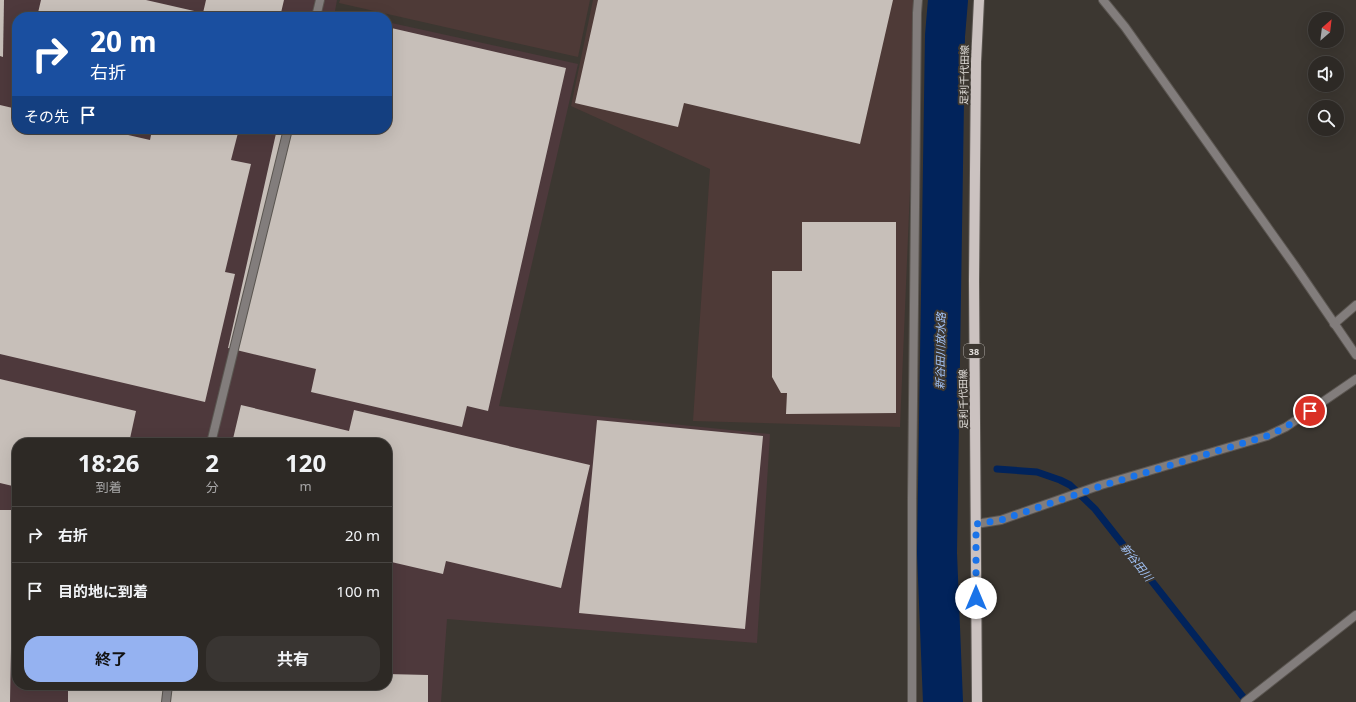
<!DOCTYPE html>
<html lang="ja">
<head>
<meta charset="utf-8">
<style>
	body { margin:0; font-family:"Noto Sans","Noto Sans JP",sans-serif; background:#393532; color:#f1f3f6; height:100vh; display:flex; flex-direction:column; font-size:15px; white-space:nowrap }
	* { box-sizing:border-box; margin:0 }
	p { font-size:13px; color:#a7a6a7 }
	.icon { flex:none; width:22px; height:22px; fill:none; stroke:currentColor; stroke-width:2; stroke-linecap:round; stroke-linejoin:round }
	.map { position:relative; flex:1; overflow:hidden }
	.details { position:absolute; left:12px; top:438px; width:380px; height:252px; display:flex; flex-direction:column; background:#2d2925; border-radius:16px; box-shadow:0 4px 16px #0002,0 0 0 1px #484542 }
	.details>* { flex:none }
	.guide { position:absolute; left:12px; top:12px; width:380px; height:122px; border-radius:16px; box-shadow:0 4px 16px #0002,0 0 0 1px #484542; background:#1a4fa0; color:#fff; overflow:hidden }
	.needle { width:26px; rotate:28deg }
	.fabs { position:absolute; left:1308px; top:12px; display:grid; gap:8px }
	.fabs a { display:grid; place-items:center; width:36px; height:36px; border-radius:50%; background:#2d2925; box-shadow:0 4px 16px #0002,0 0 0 1px #484542; font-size:20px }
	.pin { position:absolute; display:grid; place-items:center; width:34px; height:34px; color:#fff; margin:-17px; border:2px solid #fff; border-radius:50%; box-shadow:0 1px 4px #0007 }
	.me { position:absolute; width:44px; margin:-22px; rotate:0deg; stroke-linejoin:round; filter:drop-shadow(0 0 3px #0008) }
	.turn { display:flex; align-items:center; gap:14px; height:84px; padding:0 12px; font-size:18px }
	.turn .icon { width:52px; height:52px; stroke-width:2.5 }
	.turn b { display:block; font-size:28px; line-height:34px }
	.then { display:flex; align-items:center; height:38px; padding:0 12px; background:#0003; gap:8px; font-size:15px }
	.eta { display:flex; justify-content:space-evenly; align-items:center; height:68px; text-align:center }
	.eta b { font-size:24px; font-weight:700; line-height:28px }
	.primary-button { display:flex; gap:8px; margin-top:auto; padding:8px 12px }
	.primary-button a { flex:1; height:46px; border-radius:16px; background:#95b2f1; color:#111; font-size:16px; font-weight:700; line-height:46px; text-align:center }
	.primary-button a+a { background:#393532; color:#f1f3f6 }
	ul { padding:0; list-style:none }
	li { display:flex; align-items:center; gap:12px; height:56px; padding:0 12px; border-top:1px solid #484542 }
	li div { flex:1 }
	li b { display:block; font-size:15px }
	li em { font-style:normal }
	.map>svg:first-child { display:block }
	.commercial { fill:#4e393c; fill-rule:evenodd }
	.industrial { fill:#4e3a37 }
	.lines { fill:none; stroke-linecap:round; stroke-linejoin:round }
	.stream { stroke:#01235b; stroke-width:7 }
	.river { stroke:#01235b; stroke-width:40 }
	.building { fill:#c7bfb9 }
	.service-casing { stroke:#5a5550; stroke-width:10 }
	.minor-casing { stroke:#5a5550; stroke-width:10 }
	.primary-casing { stroke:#5a5550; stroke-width:12 }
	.service { stroke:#827d7c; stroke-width:8 }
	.minor { stroke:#827d7c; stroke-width:8 }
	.primary { stroke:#cbc2c0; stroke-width:10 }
	.route { stroke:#1a73e8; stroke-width:7; stroke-dasharray:0 12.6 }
	.labels { text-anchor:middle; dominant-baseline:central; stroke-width:4; stroke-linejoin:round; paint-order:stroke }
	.shield { fill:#3c3731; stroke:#b1ada9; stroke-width:1 }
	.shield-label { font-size:9px; font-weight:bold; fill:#e3e0dc }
	.street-label { font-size:10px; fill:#e3e0dc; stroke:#3c3731 }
	.water-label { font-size:11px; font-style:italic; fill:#a2c3f7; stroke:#3c3731 }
</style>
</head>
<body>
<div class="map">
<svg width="1356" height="702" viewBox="0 0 1356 702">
	<rect width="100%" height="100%" fill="#3c3731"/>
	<path class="commercial" d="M 0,0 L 337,0 L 335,11 L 364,17 L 17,17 L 17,129 L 387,129 L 387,22 L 578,64 L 499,406 L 770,434 L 757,643 L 447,619 L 441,702 L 0,702 ZM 17,443 L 387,443 L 387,685 L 17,685 Z"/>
	<g class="industrial">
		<path d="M 340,0 L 590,0 L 578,57 L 339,3 Z"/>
		<path d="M 593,0 L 918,0 L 900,427 L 693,421 L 710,169 L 571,106 Z"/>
	</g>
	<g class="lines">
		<path class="stream" d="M 997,469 L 1037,472 L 1060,480 L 1070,485 L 1095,509 L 1247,702"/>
		<path class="river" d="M 943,702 L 937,553 L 945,36 L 948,0"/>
	</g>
	<g class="building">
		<path d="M 0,0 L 4,0 L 3,57 L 0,56 Z"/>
		<path d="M 41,0 L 146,0 L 203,13 L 206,0 L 284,0 L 280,17 L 37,17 Z"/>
		<path d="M 598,0 L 893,0 L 860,144 L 684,103 L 678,127 L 575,103 Z"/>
		<path d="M 387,27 L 566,68 L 488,411 L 467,406 L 462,427 L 311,392 L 316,369 L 228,348 L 277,129 L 387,129 Z"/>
		<path d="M 0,105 L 17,109 L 17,129 L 102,129 L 150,140 L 151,135 L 129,129 L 239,129 L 231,160 L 251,164 L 225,272 L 235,274 L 205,402 L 0,354 Z"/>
		<path d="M 802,222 L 896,222 L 896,413 L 786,414 L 787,393 L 781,393 L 772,377 L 772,271 L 802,271 Z"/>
		<path d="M 0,379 L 136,411 L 129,443 L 17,443 L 17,487 L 0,483 Z"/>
		<path d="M 241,405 L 349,431 L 354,410 L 590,465 L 561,588 L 446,561 L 443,574 L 387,561 L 387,443 L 232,443 Z"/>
		<path d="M 597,420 L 763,436 L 745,629 L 579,613 Z"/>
		<path d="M 0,510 L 17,510 L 17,649 L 11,649 L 10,702 L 0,702 Z"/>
		<path d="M 387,674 L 428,675 L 428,702 L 68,702 L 68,685 L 387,685 Z"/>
	</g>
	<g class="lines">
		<g class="service-casing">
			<g id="service">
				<path d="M 316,17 L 320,0"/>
				<path d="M 1334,324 L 1356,305"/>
				<path d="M 211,443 L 288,129"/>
				<path d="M 976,524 L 1001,520 L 1101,485 L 1267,436 L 1286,427 L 1356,379"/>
				<path d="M 166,702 L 168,685"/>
				<path d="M 1245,702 L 1356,615"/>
			</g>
		</g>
		<g class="minor-casing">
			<g id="minor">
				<path d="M 1103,0 L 1125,27 L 1295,266 L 1356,355"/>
				<path d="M 912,702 L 912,499 L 917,13 L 918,0"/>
			</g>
		</g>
		<g class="primary-casing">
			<path id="primary" d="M 977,702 L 974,281 L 976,62 L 979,0"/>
		</g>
		<use href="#service" class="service"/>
		<use href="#minor" class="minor"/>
		<use href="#primary" class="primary"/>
	</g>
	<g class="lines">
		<path class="route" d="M 976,598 L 976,524 L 1001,520 L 1101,486 L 1267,436 L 1286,427 L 1310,411"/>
	</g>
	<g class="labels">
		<rect class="shield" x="964" y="344" width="20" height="14" rx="3"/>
		<g class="shield-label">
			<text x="974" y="351">38</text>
		</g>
		<g class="street-label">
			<text transform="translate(964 75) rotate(-89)">足利千代田線</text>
			<text transform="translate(963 399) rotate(-91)">足利千代田線</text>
		</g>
		<g class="water-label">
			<text transform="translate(940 351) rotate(-89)">新谷田川放水路</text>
			<text transform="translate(1137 562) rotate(52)">新谷田川</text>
		</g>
	</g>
</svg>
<div class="fabs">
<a><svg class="needle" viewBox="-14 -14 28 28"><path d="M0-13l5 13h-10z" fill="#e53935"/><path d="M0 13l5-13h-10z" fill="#a7a6a7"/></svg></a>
<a><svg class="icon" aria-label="sound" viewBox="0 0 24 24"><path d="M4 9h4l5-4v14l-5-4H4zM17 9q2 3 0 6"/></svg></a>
<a><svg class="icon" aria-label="search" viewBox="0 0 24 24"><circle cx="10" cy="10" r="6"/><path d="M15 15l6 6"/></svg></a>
</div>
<div class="pin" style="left:1310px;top:411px;background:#d93025"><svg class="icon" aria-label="arrive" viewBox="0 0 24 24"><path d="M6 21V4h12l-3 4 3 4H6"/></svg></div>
<svg class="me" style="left:976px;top:598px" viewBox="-20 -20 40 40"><circle r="19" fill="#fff"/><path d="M0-13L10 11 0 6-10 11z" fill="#1a73e8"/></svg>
<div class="guide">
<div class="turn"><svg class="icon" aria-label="right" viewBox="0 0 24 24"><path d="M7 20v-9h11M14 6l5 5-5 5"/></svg><div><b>20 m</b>右折</div></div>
<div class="then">その先<svg class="icon" aria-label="arrive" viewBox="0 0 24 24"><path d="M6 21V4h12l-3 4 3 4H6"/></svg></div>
</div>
<section class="details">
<div class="eta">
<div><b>18:26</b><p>到着</p></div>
<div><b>2</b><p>分</p></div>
<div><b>120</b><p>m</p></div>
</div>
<ul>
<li><svg class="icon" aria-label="right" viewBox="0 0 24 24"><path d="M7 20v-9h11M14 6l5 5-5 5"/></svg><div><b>右折</b></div><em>20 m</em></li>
<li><svg class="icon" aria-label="arrive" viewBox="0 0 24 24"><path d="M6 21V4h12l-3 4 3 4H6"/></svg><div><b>目的地に到着</b></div><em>100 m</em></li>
</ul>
<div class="primary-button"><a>終了</a><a>共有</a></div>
</section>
</div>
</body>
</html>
